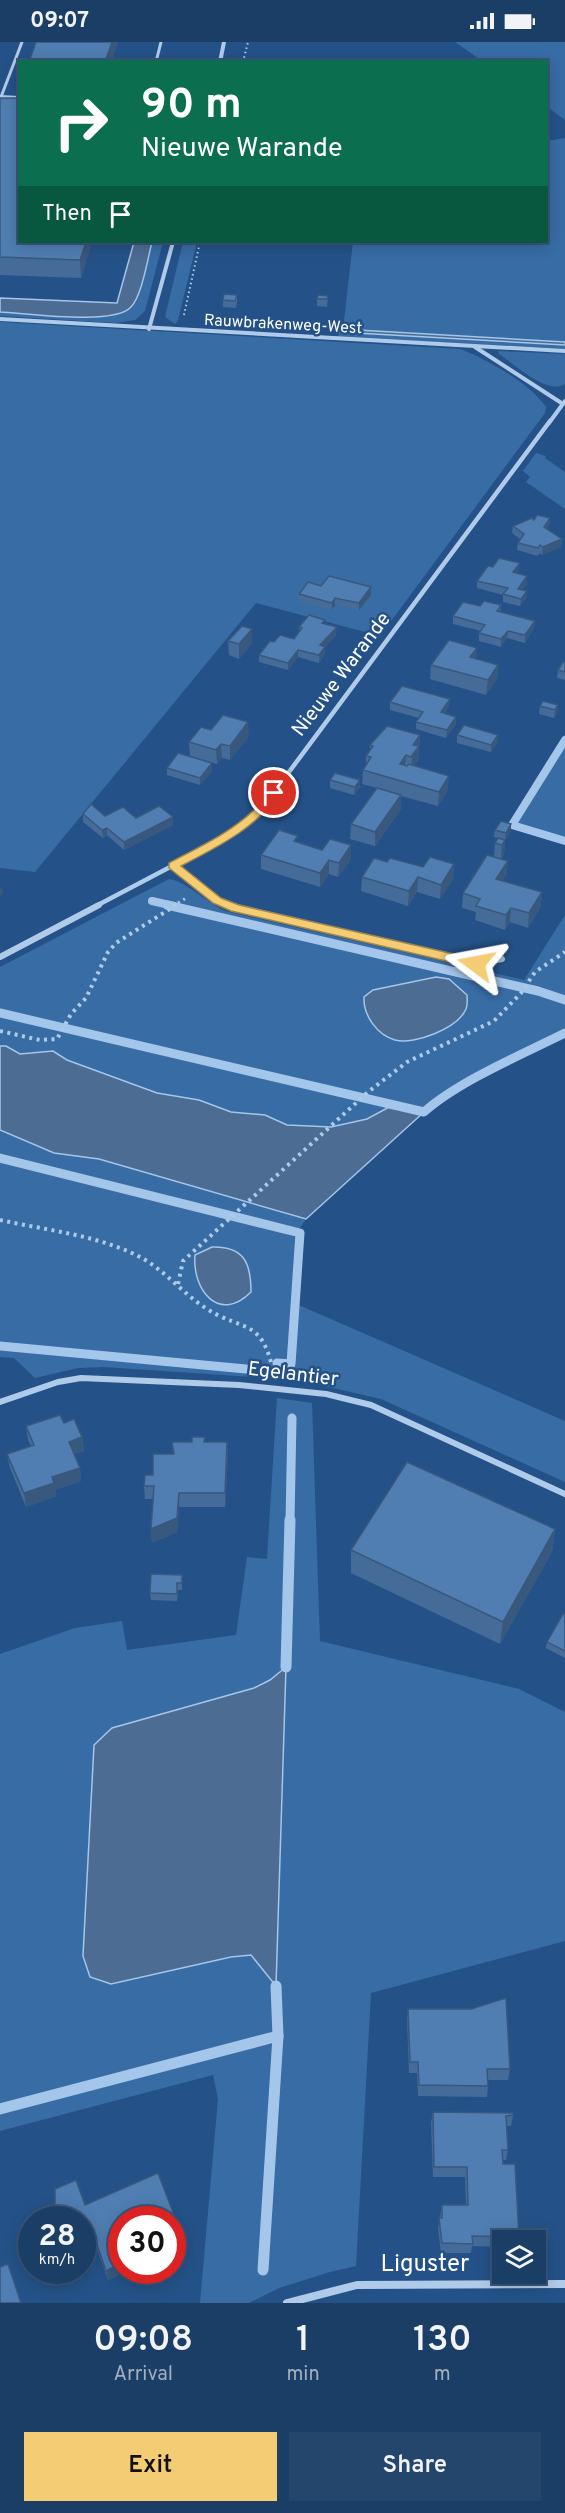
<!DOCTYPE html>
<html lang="en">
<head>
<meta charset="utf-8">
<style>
	body { margin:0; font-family:Overpass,sans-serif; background:#24456c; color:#f1f3f6; height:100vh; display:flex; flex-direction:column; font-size:22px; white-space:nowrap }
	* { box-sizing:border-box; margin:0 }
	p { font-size:20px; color:#a0aebf }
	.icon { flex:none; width:33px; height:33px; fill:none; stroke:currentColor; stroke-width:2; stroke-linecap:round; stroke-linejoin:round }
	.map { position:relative; height:2261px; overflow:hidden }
	.panel { display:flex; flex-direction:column; background:#1b3e66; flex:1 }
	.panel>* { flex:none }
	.hud { position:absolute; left:18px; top:18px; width:530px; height:183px; border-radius:0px; box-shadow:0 3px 15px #0003,0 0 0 2px #39577a; background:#0b6e4f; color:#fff; overflow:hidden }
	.tools { position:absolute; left:492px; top:2188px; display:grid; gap:12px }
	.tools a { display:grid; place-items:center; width:54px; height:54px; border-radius:0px; background:#1b3e66; box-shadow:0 3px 15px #0003,0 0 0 2px #39577a; font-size:30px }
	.speed { position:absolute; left:18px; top:2164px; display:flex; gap:12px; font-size:30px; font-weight:700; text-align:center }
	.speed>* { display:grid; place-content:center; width:78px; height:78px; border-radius:50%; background:#1b3e66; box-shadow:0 3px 15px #0003,0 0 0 2px #39577a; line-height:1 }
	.speed small { font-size:15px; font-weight:400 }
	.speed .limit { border:9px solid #d22; background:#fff; color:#111 }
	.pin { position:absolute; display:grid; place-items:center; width:51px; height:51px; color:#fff; margin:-26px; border:3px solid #fff; border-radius:50%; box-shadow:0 2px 6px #0007 }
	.me { position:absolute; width:66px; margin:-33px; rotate:283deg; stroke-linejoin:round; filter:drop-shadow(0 0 4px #0008) }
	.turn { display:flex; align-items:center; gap:21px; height:126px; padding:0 24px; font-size:27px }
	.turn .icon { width:78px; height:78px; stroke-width:2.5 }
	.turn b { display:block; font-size:42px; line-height:51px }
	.then { display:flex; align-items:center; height:57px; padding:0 24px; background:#0003; gap:12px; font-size:22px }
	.eta { display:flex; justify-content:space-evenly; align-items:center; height:102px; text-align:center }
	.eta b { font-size:36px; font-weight:600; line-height:42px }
	.button { display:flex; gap:12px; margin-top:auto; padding:12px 24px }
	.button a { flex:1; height:69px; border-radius:0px; background:#f4cc73; color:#111; font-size:24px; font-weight:600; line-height:69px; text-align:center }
	.button a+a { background:#24456c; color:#f1f3f6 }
	.status { display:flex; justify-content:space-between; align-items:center; height:42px; padding:0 30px; background:#1b3e66; direction:ltr }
	.status svg { height:16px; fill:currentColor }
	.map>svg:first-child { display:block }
	.green { fill:#386ca5; fill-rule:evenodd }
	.water { fill:#4c6c93; stroke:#a4c6ea; stroke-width:1.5 }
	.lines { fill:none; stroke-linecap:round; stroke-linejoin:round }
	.stream-far2 { stroke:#a4c6ea; stroke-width:8 }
	.stream-far1 { stroke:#a4c6ea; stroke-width:9 }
	.stream { stroke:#a4c6ea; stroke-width:11 }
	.path-far2 { stroke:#b0cbe9; stroke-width:2; stroke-dasharray:1.5 3; stroke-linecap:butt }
	.path-far1 { stroke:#b0cbe9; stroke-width:3; stroke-dasharray:2 4; stroke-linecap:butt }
	.path { stroke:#b0cbe9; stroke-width:4; stroke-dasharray:3 4.5; stroke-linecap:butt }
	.lane { stroke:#b0cbe9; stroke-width:3 }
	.street-far3 { stroke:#b0cbe9; stroke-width:4 }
	.street-far2 { stroke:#b0cbe9; stroke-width:4.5 }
	.street-far1 { stroke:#b0cbe9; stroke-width:6 }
	.street { stroke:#b0cbe9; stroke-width:8 }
	.wall { fill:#456c99 }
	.shaded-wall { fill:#38587d }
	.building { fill:#507eb2; stroke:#38587d; stroke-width:1.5 }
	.route { fill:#f4cc73; stroke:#9f854b; stroke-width:1.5 }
	.labels { text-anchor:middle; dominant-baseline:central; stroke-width:5; stroke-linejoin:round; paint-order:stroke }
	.far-street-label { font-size:16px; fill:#fff; stroke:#245288 }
	.street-label { font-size:20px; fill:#fff; stroke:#245288 }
	.near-street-label { font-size:24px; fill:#fff; stroke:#245288 }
</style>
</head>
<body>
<div class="status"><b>09:07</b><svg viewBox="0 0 49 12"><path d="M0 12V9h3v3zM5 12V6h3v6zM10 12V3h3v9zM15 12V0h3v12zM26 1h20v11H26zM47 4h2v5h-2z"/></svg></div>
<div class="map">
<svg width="565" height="2261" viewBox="0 0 565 2261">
	<rect width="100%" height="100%" fill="#245288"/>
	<g class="green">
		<path d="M 455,0 L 565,0 L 565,78 L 546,64 L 546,20 L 482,19 Z"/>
		<path d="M 565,96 L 565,300 L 343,287 L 353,200 L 546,200 L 546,99 Z"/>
		<path d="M 152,200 L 163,200 L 145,269 L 135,278 L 115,281 L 0,274 L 0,270 C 26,272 114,284 131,265 C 142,254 148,216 152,200 Z"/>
		<path d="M 183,200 L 197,200 L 178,278 L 175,282 L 165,275 Z"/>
		<path d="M 0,280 L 460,307 C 485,316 531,342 546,365 L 545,371 L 380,594 L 256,561 L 35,830 L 0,826 Z"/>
		<path d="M 339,290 L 565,303 L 565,307 L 338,295 Z"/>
		<path d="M 498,309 L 565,312 L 565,342 C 548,354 514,322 499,312 Z"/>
		<path d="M 536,411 L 546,414 L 545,416 L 565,430 L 565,467 L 526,440 L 530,435 L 523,429 Z"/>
		<path d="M 565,692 L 565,803 L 506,785 Z"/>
		<path d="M 169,837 C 187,840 206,860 225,869 L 524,938 L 565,873 L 565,993 L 438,1058 L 424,1070 L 391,1064 L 367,1077 L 331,1085 L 287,1083 L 265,1073 L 231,1070 L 199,1058 L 157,1051 L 67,1018 L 53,1009 L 20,1012 L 6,1004 L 0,1004 L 0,925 Z"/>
		<path d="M 0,1088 L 54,1111 L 99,1117 L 306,1177 L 296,1192 L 294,1261 L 565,1379 L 565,1440 L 381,1357 L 298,1338 L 104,1325 L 78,1326 L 35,1336 L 14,1316 L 0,1315 Z"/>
		<path d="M 277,1356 L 312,1361 L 320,1599 L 519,1647 L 565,1670 L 565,1899 L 371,1951 L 356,2224 L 330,2230 L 279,2246 L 249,2261 L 200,2261 L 218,2057 L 213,2033 L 0,2089 L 0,1612 L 75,1586 L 122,1579 L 127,1608 L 236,1593 L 247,1515 L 267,1517 ZM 285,1626 L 276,1943 L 252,1913 L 90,1935 L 83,1914 L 94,1703 L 112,1686 L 254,1646 L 270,1638 Z"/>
	</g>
	<g class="water">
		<path d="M 134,200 L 152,200 C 148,215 142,254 131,265 C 114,284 26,271 0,270 L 0,256 L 117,261 Z"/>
		<path d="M 340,287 L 565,300 L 565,303 L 339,290 Z"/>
		<path d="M 436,935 L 449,937 L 467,953 C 467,958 468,962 466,967 C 458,986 415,1003 395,998 C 377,993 363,973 364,955 L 373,948 Z"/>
		<path d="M 0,1004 L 6,1004 L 20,1012 L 53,1009 L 67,1018 L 157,1051 L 199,1058 L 231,1070 L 265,1073 L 287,1083 L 331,1085 L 367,1077 L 391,1064 L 424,1070 L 306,1177 L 99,1117 L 54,1111 L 0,1088 Z"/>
		<path d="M 212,1205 C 244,1204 251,1221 251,1250 C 219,1282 192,1248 195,1213 Z"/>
		<path d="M 286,1625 L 276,1944 L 251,1913 L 231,1915 L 111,1942 L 90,1935 L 83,1914 L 94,1703 L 112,1686 L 254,1646 L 270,1638 Z"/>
	</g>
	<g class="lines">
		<g class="stream-far2">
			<path d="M 565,698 L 512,783 L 565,799"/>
			<path d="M 152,859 L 174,864"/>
		</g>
		<g class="stream-far1">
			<path d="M 167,863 L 538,949 L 565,958"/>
			<path d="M 0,971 L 424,1070 C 459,1039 523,1012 565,991"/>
			<path d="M 0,1116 L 300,1191 L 291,1322 L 277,1321"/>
			<path d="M 0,1304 L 246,1327"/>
			<path d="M 290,1479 L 292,1376"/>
		</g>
		<g class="stream">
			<path d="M 286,1625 L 290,1478"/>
			<path d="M 0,2067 L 278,1994 L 276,1944"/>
			<path d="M 263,2228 L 278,1994"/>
		</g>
		<g class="path-far2">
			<path d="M 243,20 L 248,0"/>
			<path d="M 184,273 L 200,200"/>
		</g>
		<path class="path-far1" d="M 173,864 L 186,856"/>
		<g class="path">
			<path d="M 0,989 L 40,998 L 57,997 L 71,972 L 86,956 L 108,910 L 116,901 L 176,863"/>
			<path d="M 0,1178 C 45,1188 97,1193 138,1214 C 164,1227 183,1252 207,1267 C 244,1290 261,1276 273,1328"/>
			<path d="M 178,1242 L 183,1219 L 368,1050 L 407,1020 L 494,979 L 521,951 L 535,930 L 565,910"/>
		</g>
		<g class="lane">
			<path d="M 156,20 L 161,0"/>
			<path d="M 1,55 L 22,0"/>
		</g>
		<g class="street-far3">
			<path d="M 220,20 L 224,0"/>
			<path d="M 0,55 L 20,56"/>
			<path d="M 0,277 L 565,309"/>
			<path d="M 149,287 L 173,200"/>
			<path d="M 475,305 L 563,362"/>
			<path d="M 549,381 L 565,359"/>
		</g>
		<g class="street-far2">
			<path d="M 173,824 L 217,858 L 231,864"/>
			<path d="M 96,864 L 231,793 L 260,769 L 550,379"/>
		</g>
		<g class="street-far1">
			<path d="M 228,863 L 476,922 L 502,917"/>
			<path d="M 0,915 L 99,863"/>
			<path d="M 0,1360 L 58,1340 L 81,1336 L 239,1343 L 326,1352 L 371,1363 L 565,1452"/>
		</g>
		<path class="street" d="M 287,2261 L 357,2243 L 565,2242"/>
	</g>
	<g class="wall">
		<path d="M 0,56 L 20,200 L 92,200 L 81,236 L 0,233 Z"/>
		<path d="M 237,253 L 237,260 L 236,266 L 223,265 L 223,258 Z"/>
		<path d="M 328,254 L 327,265 L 317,264 L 317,257 Z"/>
		<path d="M 550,476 L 549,484 L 547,487 L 562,497 L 561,505 L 542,513 L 539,511 L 538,514 L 517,508 L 518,501 L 520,497 L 512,491 L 513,484 L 534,478 Z"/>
		<path d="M 493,525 L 519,528 L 517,531 L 527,542 L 522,548 L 526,556 L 520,564 L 503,560 L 503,553 L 477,546 L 477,539 Z"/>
		<path d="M 321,544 L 371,553 L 359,568 L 335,563 L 332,568 L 299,560 L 299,552 Z"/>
		<path d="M 501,563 L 500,570 L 535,579 L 534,586 L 525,601 L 507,596 L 501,605 L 479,599 L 479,591 L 481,589 L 453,582 L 453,574 L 480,564 Z"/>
		<path d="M 325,582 L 336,593 L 325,605 L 325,612 L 319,621 L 298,615 L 288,628 L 259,620 L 259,613 L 274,600 L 294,597 L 299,590 L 299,585 Z"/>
		<path d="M 228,599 L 252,601 L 239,617 L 229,613 Z"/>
		<path d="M 476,617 L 498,623 L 497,637 L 486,653 L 430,637 L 431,623 Z"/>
		<path d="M 565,621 L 565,638 L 557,636 L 558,628 Z"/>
		<path d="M 390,660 L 449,664 L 445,671 L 456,682 L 446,696 L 416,687 L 416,680 L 419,676 L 390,668 Z"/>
		<path d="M 558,663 L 557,671 L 554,676 L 539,672 L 540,664 Z"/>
		<path d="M 211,688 L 249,694 L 230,718 L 222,716 L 217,722 L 190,714 L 189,700 Z"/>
		<path d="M 420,693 L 418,719 L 414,724 L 448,748 L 438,764 L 401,754 L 401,767 L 375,804 L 350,797 L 351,782 L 377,746 L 362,742 L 363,728 L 366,723 L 366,714 L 370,709 L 370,703 Z"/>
		<path d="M 457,693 L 498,693 L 498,700 L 491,710 L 457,701 Z"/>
		<path d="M 167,726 L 212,729 L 200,743 L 167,733 Z"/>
		<path d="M 330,738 L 360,738 L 360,745 L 354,753 L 330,746 Z"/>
		<path d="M 83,772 L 136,776 L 173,775 L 173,783 L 124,808 L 107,793 L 103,796 L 83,780 Z"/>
		<path d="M 495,788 L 511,789 L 505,798 L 504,813 L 501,817 L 508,819 L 506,833 L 502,839 L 541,864 L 528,886 L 510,880 L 505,888 L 475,878 L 476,870 L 462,866 L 463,851 L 494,815 L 495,801 L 498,796 L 494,795 Z"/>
		<path d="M 298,800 L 351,817 L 338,835 L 329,832 L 320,845 L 261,827 L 261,813 Z"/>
		<path d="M 387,820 L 423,825 L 454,822 L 453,837 L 440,857 L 417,850 L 408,864 L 361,849 L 362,835 Z"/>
		<path d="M 64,1381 L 82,1395 L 84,1409 L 74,1412 L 80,1426 L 81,1439 L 55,1448 L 56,1454 L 26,1465 L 10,1426 L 7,1412 L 31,1404 L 28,1398 L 26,1384 Z"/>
		<path d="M 172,1400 L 227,1400 L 228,1413 L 225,1465 L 179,1465 L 177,1490 L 152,1501 L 151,1487 L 153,1457 L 145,1457 L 144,1444 L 173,1412 Z"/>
		<path d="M 555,1487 L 552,1510 L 500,1602 L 351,1531 L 351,1508 Z"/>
		<path d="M 182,1533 L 182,1548 L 178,1548 L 177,1559 L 151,1558 L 150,1551 Z"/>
		<path d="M 565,1573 L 565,1616 L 546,1606 L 547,1600 Z"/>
		<path d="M 408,1967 L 510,2027 L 508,2038 L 488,2038 L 488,2044 L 487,2055 L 418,2054 L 417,2031 L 409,2031 L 407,1978 Z"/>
		<path d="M 433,2070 L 513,2073 L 511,2084 L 507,2084 L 508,2108 L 506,2118 L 503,2118 L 519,2195 L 518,2199 L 502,2199 L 502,2205 L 472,2204 L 471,2211 L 441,2211 L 438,2186 L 442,2163 L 466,2163 L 465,2135 L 433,2135 L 431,2081 Z"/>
		<path d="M 85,2163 L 182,2194 L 183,2204 L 108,2238 L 94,2198 L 82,2203 L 82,2178 Z"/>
	</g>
	<g class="shaded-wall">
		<path d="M 112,0 L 118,0 L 112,20 L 105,20 Z"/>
		<path d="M 86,200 L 92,200 L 81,236 L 80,218 Z"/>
		<path d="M 550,476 L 549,484 L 543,492 L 544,485 Z"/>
		<path d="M 562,497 L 561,505 L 542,513 L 543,505 Z"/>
		<path d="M 520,521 L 519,528 L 512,538 L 513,530 Z"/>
		<path d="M 527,534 L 527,542 L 518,554 L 518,547 Z"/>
		<path d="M 371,545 L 371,553 L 359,568 L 359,561 Z"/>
		<path d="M 527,549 L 526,556 L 520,564 L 521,557 Z"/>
		<path d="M 335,556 L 335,563 L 332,568 L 332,561 Z"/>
		<path d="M 535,579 L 534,586 L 525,601 L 525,593 Z"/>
		<path d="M 337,585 L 336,593 L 325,605 L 325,612 L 319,621 L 320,603 Z"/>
		<path d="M 252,587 L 252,601 L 239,617 L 239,602 Z"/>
		<path d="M 508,589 L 507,596 L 501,605 L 501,597 Z"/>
		<path d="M 477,606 L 476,620 L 470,615 Z"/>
		<path d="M 298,608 L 298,615 L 288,628 L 288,621 Z"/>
		<path d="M 498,623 L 497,637 L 486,653 L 488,638 Z"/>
		<path d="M 450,657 L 449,664 L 440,678 L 441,670 Z"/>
		<path d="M 558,663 L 557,671 L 554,676 L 555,668 Z"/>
		<path d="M 456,675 L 456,682 L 446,696 L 447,688 Z"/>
		<path d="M 248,680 L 249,694 L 230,718 L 230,704 Z"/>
		<path d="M 420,693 L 418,719 L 411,729 L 413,703 Z"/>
		<path d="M 498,693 L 498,700 L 491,710 L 491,703 Z"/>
		<path d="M 221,702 L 222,716 L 217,722 L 216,708 Z"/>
		<path d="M 406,713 L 405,727 L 400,722 Z"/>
		<path d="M 212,721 L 212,729 L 200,743 L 200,736 Z"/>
		<path d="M 449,734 L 448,748 L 438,764 L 439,750 Z"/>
		<path d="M 360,738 L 360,745 L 354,753 L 355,745 Z"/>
		<path d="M 401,753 L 401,767 L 375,804 L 375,790 Z"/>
		<path d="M 173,775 L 173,783 L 124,808 L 124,800 Z"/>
		<path d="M 511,782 L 511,789 L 505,798 L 506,791 Z"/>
		<path d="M 107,786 L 107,793 L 103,796 L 102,788 Z"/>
		<path d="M 505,798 L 504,813 L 501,818 L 502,803 Z"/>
		<path d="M 351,803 L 351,817 L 338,835 L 339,821 Z"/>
		<path d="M 329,818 L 329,832 L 320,845 L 320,831 Z"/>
		<path d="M 508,819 L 506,833 L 494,852 L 496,837 Z"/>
		<path d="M 454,822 L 453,837 L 440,857 L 441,843 Z"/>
		<path d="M 418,835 L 417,850 L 408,864 L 409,849 Z"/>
		<path d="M 2,845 L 3,852 L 0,854 L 0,846 Z"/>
		<path d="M 542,850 L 541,864 L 528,886 L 529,871 Z"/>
		<path d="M 511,866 L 510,880 L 505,888 L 506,873 Z"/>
		<path d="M 82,1395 L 84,1409 L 70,1414 L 69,1400 Z"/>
		<path d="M 227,1400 L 228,1413 L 225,1465 L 225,1451 Z"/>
		<path d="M 80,1426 L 81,1439 L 55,1448 L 56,1454 L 26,1465 L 24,1451 L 52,1435 Z"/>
		<path d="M 179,1451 L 179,1465 L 177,1490 L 152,1501 L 151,1487 Z"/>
		<path d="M 555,1487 L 552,1510 L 500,1602 L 503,1580 Z"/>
		<path d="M 92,2188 L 94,2198 L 82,2203 L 82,2192 Z"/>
		<path d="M 182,2194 L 183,2204 L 172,2209 L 172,2198 Z"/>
		<path d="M 122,2221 L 122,2229 L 127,2229 L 108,2238 L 106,2229 Z"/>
	</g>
	<g class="building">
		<path d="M 36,0 L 112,0 L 105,20 L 29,20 Z"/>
		<path d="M 0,56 L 20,56 L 20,200 L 86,200 L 80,218 L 0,215 Z"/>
		<path d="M 224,252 L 237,253 L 235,259 L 223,258 Z"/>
		<path d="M 318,253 L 328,254 L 327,257 L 317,257 Z"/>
		<path d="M 537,473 L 550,476 L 544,485 L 562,497 L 543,505 L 540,503 L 538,506 L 518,501 L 524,492 L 513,484 L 532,476 L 534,478 Z"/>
		<path d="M 499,516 L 520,521 L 513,530 L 527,534 L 518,547 L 527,549 L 521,557 L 503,552 L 508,546 L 477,539 L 488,524 L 493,525 Z"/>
		<path d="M 329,534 L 371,545 L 359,561 L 335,556 L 332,561 L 299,552 L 308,540 L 321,544 Z"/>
		<path d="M 484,559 L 501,563 L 497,569 L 535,579 L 525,593 L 508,589 L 501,597 L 479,591 L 485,583 L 453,574 L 463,560 L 480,564 Z"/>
		<path d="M 309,573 L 325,578 L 322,581 L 337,585 L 320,603 L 325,605 L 319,613 L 298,608 L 288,621 L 259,613 L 270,599 L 274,600 L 280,593 L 294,597 L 302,586 L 299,585 Z"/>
		<path d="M 242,584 L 252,587 L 239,602 L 228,599 Z"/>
		<path d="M 449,598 L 477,606 L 470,615 L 498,623 L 488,638 L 431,623 Z"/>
		<path d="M 563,620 L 565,621 L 565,630 L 558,628 Z"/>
		<path d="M 402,644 L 450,657 L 441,670 L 456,675 L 447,688 L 416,680 L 423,670 L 390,660 Z"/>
		<path d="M 543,659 L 558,663 L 555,668 L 540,664 Z"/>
		<path d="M 223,673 L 248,680 L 230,704 L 221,702 L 216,708 L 189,700 L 201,685 L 211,688 Z"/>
		<path d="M 464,683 L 498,693 L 491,703 L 457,693 Z"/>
		<path d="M 387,684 L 420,693 L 413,703 L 419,704 L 411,715 L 406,713 L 400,722 L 407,724 L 409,722 L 449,734 L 439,750 L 363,728 L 371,715 L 366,714 L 373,704 L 370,703 Z"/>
		<path d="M 178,711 L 212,721 L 200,736 L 167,726 Z"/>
		<path d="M 335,731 L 360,738 L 355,745 L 330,738 Z"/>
		<path d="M 377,746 L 401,753 L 375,790 L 351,782 Z"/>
		<path d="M 91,762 L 105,774 L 123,765 L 136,776 L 159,764 L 173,775 L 124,800 L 107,786 L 102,788 L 83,772 Z"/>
		<path d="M 501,779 L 511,782 L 506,791 L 495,788 Z"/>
		<path d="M 279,788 L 298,794 L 294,799 L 322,808 L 330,797 L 351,803 L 339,821 L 329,818 L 320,831 L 261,813 Z"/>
		<path d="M 498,796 L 505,798 L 502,803 L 495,801 Z"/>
		<path d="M 487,813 L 508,819 L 496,837 L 542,850 L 529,871 L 511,866 L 506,873 L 476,864 L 480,857 L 463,851 Z"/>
		<path d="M 430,815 L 454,822 L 441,843 L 418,835 L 409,849 L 362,835 L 374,816 L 387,820 L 390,816 L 423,825 Z"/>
		<path d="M 60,1373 L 64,1381 L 74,1377 L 82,1395 L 69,1400 L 80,1426 L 52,1435 L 54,1441 L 24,1451 L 7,1412 L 34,1403 L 26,1384 Z"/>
		<path d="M 192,1395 L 205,1395 L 204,1400 L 227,1400 L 225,1451 L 179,1451 L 177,1476 L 151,1487 L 154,1444 L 144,1444 L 145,1433 L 153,1433 L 153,1412 L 174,1412 L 172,1400 L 192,1400 Z"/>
		<path d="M 407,1420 L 555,1487 L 503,1580 L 351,1508 Z"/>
		<path d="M 151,1532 L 182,1533 L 182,1541 L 177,1541 L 177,1552 L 150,1551 Z"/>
		<path d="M 563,1572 L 565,1573 L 565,1609 L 547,1600 Z"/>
		<path d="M 506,1956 L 510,2027 L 487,2027 L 488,2044 L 419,2043 L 418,2020 L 410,2020 L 408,1967 L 471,1967 Z"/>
		<path d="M 433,2070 L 513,2071 L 513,2073 L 506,2074 L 508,2108 L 502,2108 L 503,2122 L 515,2122 L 519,2195 L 472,2194 L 473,2202 L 442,2201 L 439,2176 L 442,2176 L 442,2163 L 468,2163 L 467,2125 L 434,2125 Z"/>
		<path d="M 158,2131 L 182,2194 L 172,2198 L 172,2178 L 122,2178 L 122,2221 L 106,2229 L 92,2188 L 82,2192 L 82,2178 L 55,2178 L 55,2147 L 76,2138 L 85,2163 Z"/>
		<path d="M 8,2222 L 21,2261 L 0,2261 L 0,2225 Z"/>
	</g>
	<path class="route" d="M 274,747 L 280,751 C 255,787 219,804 181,824 L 221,856 L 239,863 L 476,917 L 482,922 L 480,925 L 476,926 L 231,869 L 213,861 L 169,826 L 169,821 C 199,805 230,791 254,768 C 261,761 265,750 274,747 Z"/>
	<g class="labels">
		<g class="far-street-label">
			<text transform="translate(283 283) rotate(3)">Rauwbrakenweg-West</text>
		</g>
		<g class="street-label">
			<text transform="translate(342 633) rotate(-53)">Nieuwe Warande</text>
			<text transform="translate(293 1333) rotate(7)">Egelantier</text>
		</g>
		<g class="near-street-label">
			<text x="425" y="2223">Liguster</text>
		</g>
	</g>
</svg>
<div class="tools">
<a><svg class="icon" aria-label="layers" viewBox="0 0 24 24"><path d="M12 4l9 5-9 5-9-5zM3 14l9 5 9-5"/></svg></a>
</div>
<div class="speed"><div>28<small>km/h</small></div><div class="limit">30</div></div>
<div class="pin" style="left:274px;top:751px;background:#d93025"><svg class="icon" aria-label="arrive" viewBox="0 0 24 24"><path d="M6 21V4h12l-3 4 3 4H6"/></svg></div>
<svg class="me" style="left:476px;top:922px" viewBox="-20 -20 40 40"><path d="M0-17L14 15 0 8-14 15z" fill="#f4cc73" stroke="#fff" stroke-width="4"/></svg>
<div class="hud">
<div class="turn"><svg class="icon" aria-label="right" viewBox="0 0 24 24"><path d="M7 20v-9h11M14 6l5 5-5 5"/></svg><div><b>90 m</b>Nieuwe Warande</div></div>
<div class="then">Then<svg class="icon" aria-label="arrive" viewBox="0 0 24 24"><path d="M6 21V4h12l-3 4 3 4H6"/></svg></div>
</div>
</div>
<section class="panel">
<div class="eta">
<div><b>09:08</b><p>Arrival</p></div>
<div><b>1</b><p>min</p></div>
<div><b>130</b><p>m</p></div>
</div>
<div class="button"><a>Exit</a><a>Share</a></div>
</section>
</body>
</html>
